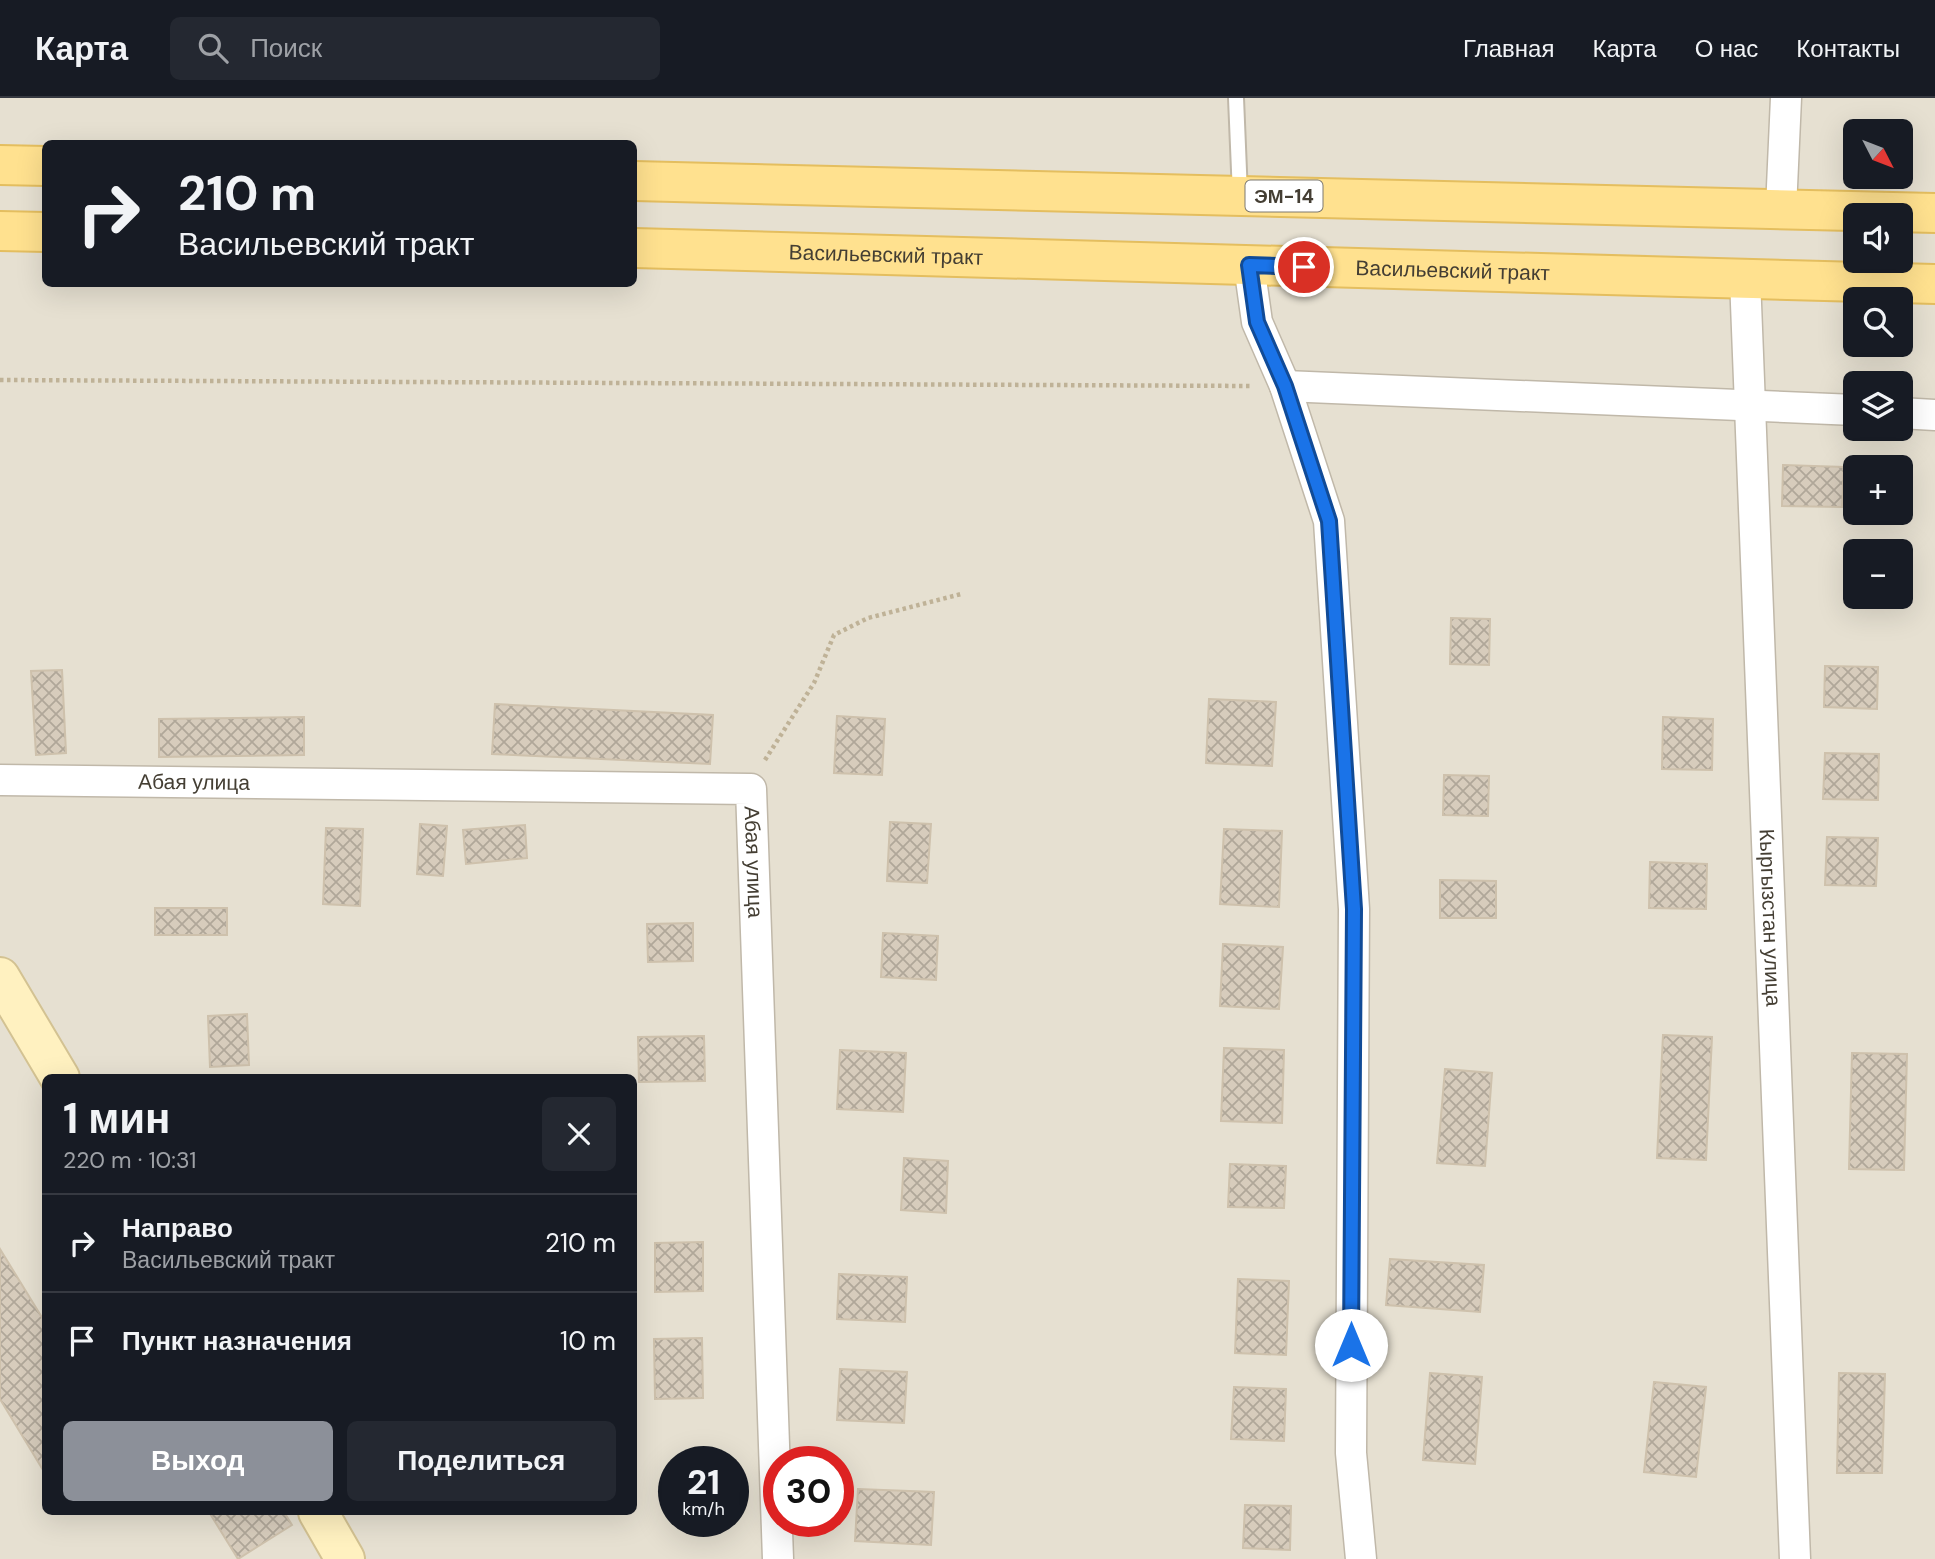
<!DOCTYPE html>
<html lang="ru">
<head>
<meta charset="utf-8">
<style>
	body { margin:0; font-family:"DM Sans",sans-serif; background:#242831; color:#f1f3f6; height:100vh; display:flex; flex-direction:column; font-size:26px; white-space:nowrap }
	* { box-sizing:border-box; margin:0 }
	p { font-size:23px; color:#9ea1a6 }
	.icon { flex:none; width:38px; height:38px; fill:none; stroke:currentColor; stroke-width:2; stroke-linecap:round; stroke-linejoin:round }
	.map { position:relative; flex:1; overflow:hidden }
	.side { position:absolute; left:42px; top:976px; width:595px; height:441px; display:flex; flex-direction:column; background:#171b24; border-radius:10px; box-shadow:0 7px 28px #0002 }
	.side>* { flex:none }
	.top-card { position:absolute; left:42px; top:42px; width:595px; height:147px; border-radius:10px; box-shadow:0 7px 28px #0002; background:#171b24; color:#f1f3f6; overflow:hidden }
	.needle { width:46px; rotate:132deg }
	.fabs { position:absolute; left:1843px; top:21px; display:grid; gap:14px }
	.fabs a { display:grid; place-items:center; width:70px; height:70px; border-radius:10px; background:#171b24; box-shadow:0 7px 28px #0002; font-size:35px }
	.speed { position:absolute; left:658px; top:1348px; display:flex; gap:14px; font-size:35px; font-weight:700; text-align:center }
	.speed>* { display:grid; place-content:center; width:91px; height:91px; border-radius:50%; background:#171b24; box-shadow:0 7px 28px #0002; line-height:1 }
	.speed small { font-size:18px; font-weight:400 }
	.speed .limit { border:10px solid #d22; background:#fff; color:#111 }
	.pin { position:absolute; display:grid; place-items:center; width:60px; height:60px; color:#fff; margin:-30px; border:4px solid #fff; border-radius:50%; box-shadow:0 2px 7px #0007 }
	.me { position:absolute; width:77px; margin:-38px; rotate:0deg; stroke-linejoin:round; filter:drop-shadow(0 0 5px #0008) }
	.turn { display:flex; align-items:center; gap:24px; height:147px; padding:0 21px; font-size:32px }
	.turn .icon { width:91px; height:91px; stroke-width:2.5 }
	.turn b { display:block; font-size:49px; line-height:60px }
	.round { display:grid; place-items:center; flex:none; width:74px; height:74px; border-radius:10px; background:#242831 }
	.headline { display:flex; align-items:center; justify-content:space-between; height:119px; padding:0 21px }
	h1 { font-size:42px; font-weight:700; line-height:52px }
	.button { display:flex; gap:14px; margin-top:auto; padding:14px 21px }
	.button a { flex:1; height:80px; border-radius:10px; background:#8c9099; color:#fff; font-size:28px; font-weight:700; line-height:80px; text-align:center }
	.button a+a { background:#242831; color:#f1f3f6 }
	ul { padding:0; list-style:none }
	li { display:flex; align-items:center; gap:21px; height:98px; padding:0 21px; border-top:2px solid #363941 }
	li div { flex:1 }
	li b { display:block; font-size:26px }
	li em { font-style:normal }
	header { display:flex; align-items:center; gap:42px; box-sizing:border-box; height:98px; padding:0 35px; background:#171b24; border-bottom:2px solid #363941 }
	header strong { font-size:33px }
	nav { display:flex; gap:38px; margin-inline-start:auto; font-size:24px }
	.search { width:490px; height:63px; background:#242831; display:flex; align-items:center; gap:18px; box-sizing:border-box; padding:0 24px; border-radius:10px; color:#9ea1a6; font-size:26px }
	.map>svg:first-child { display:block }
	.residential { fill:#e6e0d1; fill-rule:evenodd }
	.building { fill:url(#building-cross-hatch); stroke:#cec1ac; stroke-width:2 }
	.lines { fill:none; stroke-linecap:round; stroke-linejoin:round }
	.lane-casing { stroke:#c0b8a9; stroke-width:18 }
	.street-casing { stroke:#c0b8a9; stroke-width:33 }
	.secondary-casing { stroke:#d3c292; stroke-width:42 }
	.primary-casing { stroke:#e4be5f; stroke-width:42 }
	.path { stroke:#bfb297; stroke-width:4.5; stroke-dasharray:3.5 3.5; stroke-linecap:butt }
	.lane { stroke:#fff; stroke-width:14 }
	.street { stroke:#fff; stroke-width:30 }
	.secondary { stroke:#fff1c0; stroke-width:38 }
	.primary { stroke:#ffe18f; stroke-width:38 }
	.route-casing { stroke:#114b97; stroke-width:18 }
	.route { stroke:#1a73e8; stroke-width:12 }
	.labels { text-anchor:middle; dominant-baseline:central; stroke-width:5; stroke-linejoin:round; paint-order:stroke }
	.shield { fill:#fff; stroke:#7c7870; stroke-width:2 }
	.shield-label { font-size:19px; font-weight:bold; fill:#443e33 }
	.street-label { font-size:21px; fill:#443e33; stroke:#fff }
</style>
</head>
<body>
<header>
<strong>Карта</strong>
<div class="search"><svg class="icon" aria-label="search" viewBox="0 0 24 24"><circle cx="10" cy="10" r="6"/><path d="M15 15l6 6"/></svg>Поиск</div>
<nav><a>Главная</a><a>Карта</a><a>О нас</a><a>Контакты</a></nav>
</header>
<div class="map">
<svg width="1935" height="1461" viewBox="0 0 1935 1461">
	<defs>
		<pattern id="building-cross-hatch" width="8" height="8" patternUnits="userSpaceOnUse" patternTransform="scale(1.75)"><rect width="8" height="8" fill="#d7ccbc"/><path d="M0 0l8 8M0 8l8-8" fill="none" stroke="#b0a799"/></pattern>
	</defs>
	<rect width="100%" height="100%" fill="#f2eee3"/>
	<path class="residential" d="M 0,0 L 1935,0 L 1935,1461 L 0,1461 ZM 1855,33 L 1900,33 L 1900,79 L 1855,79 ZM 46,46 L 634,46 L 634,186 L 46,186 ZM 1855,117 L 1900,117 L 1900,163 L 1855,163 ZM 1855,201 L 1900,201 L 1900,247 L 1855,247 ZM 1855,285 L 1900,285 L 1900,331 L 1855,331 ZM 1855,369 L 1900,369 L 1900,415 L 1855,415 ZM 1855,453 L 1900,453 L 1900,499 L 1855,499 ZM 46,980 L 634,980 L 634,1414 L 46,1414 ZM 674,1363 L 733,1363 L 733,1423 L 674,1423 ZM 779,1363 L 838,1363 L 838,1423 L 779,1423 Z"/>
	<g class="building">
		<path d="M 1783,367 L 1844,369 L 1842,409 L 1782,408 Z"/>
		<path d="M 1451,520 L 1490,521 L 1489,567 L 1450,566 Z"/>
		<path d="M 1825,568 L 1878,569 L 1877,611 L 1824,609 Z"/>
		<path d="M 62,572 L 66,655 L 36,657 L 31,573 Z"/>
		<path d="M 1209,601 L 1276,604 L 1272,668 L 1206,665 Z"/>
		<path d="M 495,606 L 713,617 L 710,666 L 492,656 Z"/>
		<path d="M 837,618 L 885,621 L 882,677 L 834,675 Z"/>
		<path d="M 304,619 L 304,657 L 159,659 L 159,621 Z"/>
		<path d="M 1663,619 L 1713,621 L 1712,672 L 1662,671 Z"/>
		<path d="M 1825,655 L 1879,656 L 1878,702 L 1823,701 Z"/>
		<path d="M 1444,677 L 1489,678 L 1488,718 L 1443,717 Z"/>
		<path d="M 890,724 L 931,726 L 927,785 L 887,783 Z"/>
		<path d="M 420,726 L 447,728 L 443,778 L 417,776 Z"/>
		<path d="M 525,727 L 527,760 L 466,766 L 463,732 Z"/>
		<path d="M 326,730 L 363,731 L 360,808 L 323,806 Z"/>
		<path d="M 1224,731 L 1282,733 L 1279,809 L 1220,806 Z"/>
		<path d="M 1827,739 L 1878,740 L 1876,788 L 1825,787 Z"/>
		<path d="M 1650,764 L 1707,766 L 1706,811 L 1649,810 Z"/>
		<path d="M 1440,782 L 1496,783 L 1496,820 L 1440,820 Z"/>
		<rect x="155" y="810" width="72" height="27"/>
		<path d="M 693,825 L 693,863 L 648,864 L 647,826 Z"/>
		<path d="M 883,835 L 938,838 L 936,882 L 881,879 Z"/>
		<path d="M 1223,846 L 1283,849 L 1279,911 L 1220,908 Z"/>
		<path d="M 247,916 L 249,967 L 210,969 L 208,918 Z"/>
		<path d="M 1663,937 L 1712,939 L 1706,1062 L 1657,1060 Z"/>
		<path d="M 704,938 L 705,983 L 639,984 L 638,939 Z"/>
		<path d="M 1224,950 L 1284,952 L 1282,1025 L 1221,1023 Z"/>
		<path d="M 840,952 L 906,955 L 903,1014 L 837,1011 Z"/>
		<path d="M 1852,955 L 1907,956 L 1904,1072 L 1849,1071 Z"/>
		<path d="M 1445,971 L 1492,975 L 1485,1068 L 1437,1065 Z"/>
		<path d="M 904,1060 L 948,1063 L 946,1115 L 901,1112 Z"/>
		<path d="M 1230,1066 L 1286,1068 L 1284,1110 L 1228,1109 Z"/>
		<path d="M 703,1144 L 703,1193 L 655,1194 L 655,1145 Z"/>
		<path d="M 0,1151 L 46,1226 L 43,1372 L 0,1301 Z"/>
		<path d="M 1390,1161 L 1484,1167 L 1480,1214 L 1386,1207 Z"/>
		<path d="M 839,1176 L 907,1179 L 905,1224 L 837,1221 Z"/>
		<path d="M 1238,1181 L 1289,1183 L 1286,1257 L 1235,1255 Z"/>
		<path d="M 702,1240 L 703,1300 L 655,1301 L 654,1241 Z"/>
		<path d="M 840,1271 L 907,1274 L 904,1325 L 837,1322 Z"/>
		<path d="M 1430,1275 L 1482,1279 L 1475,1366 L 1423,1362 Z"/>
		<path d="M 1839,1275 L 1885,1276 L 1882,1375 L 1837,1375 Z"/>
		<path d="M 1654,1284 L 1706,1289 L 1696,1379 L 1644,1374 Z"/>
		<path d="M 1234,1289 L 1286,1291 L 1284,1343 L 1231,1341 Z"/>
		<path d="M 858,1391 L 934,1394 L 931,1447 L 855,1443 Z"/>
		<path d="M 1245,1407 L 1291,1408 L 1290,1452 L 1243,1450 Z"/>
		<path d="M 209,1414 L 284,1414 L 292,1427 L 238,1461 Z"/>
	</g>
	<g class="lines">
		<g class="lane-casing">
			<path id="lane" d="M 1236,0 L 1240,97"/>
		</g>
		<g class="street-casing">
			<g id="street">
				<path d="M 1781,111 L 1786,0"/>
				<path d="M 1249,167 L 1257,224 L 1285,288 L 1329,423 L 1354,811 L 1351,1355 L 1361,1461"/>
				<path id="s1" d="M 1745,180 L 1795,1461"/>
				<path d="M 1285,288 L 1855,312"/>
				<path d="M 1900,315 L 1935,317"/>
				<path id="s2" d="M 0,682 L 751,691 L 778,1461"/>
			</g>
		</g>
		<g class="secondary-casing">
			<g id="secondary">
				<path d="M 0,879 L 60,980"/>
				<path d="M 318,1414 L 345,1461"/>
			</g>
		</g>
		<g class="primary-casing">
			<g id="primary">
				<path d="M 0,67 L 46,68"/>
				<path d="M 634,83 L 1935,115"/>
				<path d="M 0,133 L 46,134"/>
				<path id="s3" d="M 634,150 L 1935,186"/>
			</g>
		</g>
		<g class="path">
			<path d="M 0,282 L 1252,288"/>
			<path d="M 765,662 L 814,585 L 834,537 L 868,520 L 961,496"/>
		</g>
		<use href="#lane" class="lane"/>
		<use href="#street" class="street"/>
		<use href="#secondary" class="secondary"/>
		<use href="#primary" class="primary"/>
	</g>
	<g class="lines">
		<g class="route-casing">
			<path id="route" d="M 1304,169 L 1249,167 L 1257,224 L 1285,288 L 1329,423 L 1354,811 L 1351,1247"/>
		</g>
		<use href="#route" class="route"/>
	</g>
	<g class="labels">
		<rect class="shield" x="1245.5" y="82.5" width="77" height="31" rx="5"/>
		<g class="shield-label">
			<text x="1284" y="98">ЭМ-14</text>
		</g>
		<g class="street-label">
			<text stroke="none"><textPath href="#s3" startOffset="252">Васильевский тракт</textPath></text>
			<text stroke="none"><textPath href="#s3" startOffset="819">Васильевский тракт</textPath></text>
			<text stroke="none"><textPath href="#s2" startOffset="194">Абая улица</textPath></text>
			<text stroke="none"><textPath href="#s2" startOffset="824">Абая улица</textPath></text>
			<text stroke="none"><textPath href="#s1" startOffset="640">Кыргызстан улица</textPath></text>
		</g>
	</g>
</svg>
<div class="fabs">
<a><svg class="needle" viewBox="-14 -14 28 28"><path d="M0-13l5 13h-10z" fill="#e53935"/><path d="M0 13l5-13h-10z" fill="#9ea1a6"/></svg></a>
<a><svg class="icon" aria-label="sound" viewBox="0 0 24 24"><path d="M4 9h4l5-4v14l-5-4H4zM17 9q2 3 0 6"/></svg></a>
<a><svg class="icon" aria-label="search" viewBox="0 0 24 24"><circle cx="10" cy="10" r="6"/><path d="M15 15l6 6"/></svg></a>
<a><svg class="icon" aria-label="layers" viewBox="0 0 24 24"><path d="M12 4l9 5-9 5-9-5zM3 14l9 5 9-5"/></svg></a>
<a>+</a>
<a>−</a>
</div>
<div class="speed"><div>21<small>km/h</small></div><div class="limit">30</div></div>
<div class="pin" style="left:1304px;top:169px;background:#d93025"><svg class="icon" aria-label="arrive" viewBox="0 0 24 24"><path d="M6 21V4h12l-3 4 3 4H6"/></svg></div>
<svg class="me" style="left:1351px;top:1247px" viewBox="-20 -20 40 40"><circle r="19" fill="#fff"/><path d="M0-13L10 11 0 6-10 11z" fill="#1a73e8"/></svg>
<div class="top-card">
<div class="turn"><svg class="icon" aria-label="right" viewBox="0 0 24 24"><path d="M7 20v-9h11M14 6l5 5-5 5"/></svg><div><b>210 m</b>Васильевский тракт</div></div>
</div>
<section class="side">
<div class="headline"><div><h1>1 мин</h1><p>220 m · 10:31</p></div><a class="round"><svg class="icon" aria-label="close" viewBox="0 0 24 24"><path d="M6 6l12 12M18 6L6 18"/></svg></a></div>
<ul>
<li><svg class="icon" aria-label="right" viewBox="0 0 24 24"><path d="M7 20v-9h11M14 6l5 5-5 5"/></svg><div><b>Направо</b><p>Васильевский тракт</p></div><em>210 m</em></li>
<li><svg class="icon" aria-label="arrive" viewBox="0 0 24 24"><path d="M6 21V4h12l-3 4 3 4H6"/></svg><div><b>Пункт назначения</b></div><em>10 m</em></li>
</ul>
<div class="button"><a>Выход</a><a>Поделиться</a></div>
</section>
</div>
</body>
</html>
